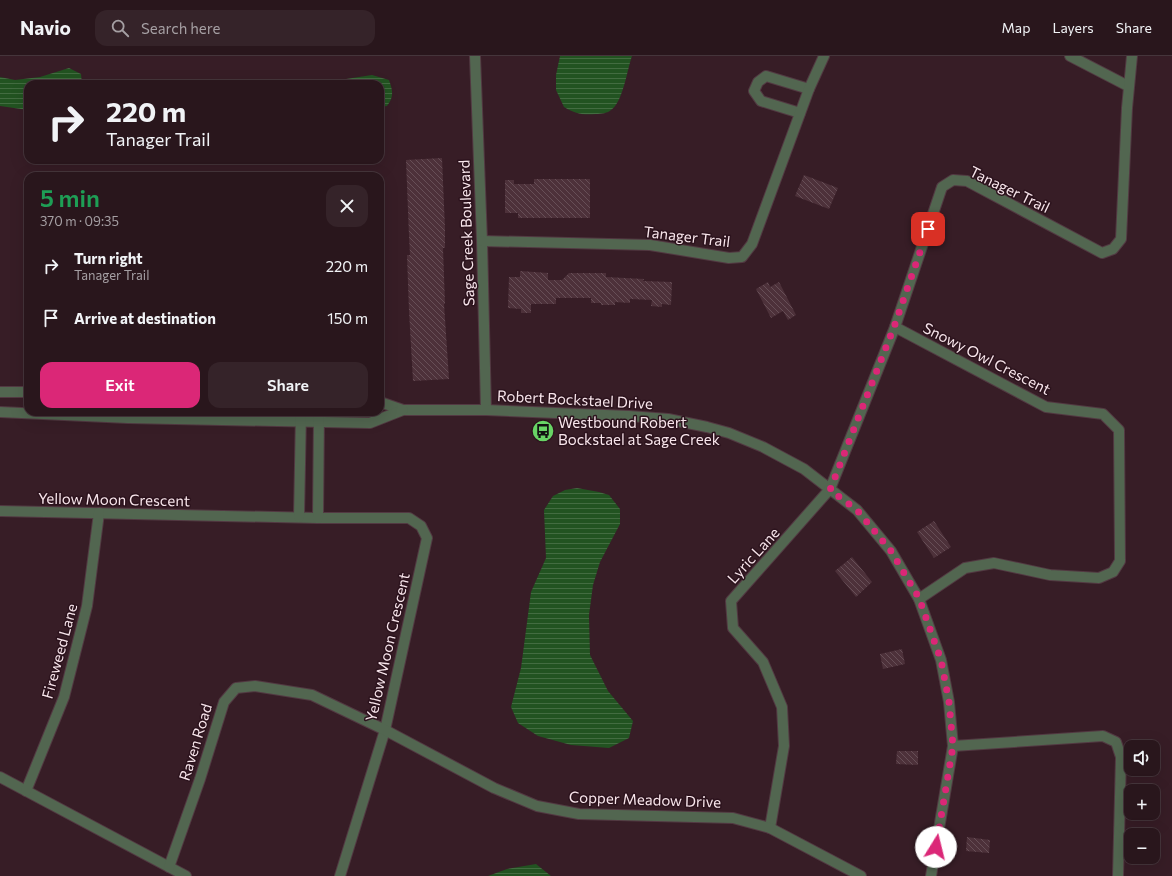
<!DOCTYPE html>
<html lang="en">
<head>
<meta charset="utf-8">
<style>
	body { margin:0; font-family:Commissioner,sans-serif; background:#352329; color:#f1f3f6; height:100vh; display:flex; flex-direction:column; font-size:15px; white-space:nowrap }
	* { box-sizing:border-box; margin:0 }
	p { font-size:13px; color:#a59fa3 }
	.icon { flex:none; width:22px; height:22px; fill:none; stroke:currentColor; stroke-width:2; stroke-linecap:round; stroke-linejoin:round }
	.map { position:relative; flex:1; overflow:hidden }
	.panel { position:absolute; left:24px; top:116px; width:360px; height:244px; display:flex; flex-direction:column; background:#29161c; border-radius:12px; box-shadow:0 4px 16px #0002,0 0 0 1px #45353b }
	.panel>* { flex:none }
	.banner { position:absolute; left:24px; top:24px; width:360px; height:84px; border-radius:12px; box-shadow:0 4px 16px #0002,0 0 0 1px #45353b; background:#29161c; color:#f1f3f6; overflow:hidden }
	.controls { position:absolute; left:1124px; top:684px; display:grid; gap:8px }
	.controls a { display:grid; place-items:center; width:36px; height:36px; border-radius:8px; background:#29161c; box-shadow:0 4px 16px #0002,0 0 0 1px #45353b; font-size:20px }
	.pin { position:absolute; display:grid; place-items:center; width:34px; height:34px; color:#fff; margin:-17px; border-radius:8px; box-shadow:0 2px 6px #0006 }
	.me { position:absolute; width:44px; margin:-22px; rotate:9deg; stroke-linejoin:round; filter:drop-shadow(0 0 3px #0008) }
	.turn { display:flex; align-items:center; gap:14px; height:84px; padding:0 16px; font-size:18px }
	.turn .icon { width:52px; height:52px; stroke-width:2.5 }
	.turn b { display:block; font-size:28px; line-height:34px }
	.round { display:grid; place-items:center; flex:none; width:42px; height:42px; border-radius:12px; background:#352329 }
	.overview { display:flex; align-items:center; justify-content:space-between; height:68px; padding:0 16px }
	h1 { font-size:24px; font-weight:600; line-height:30px; color:#1e9e55 }
	.primary-button { display:flex; gap:8px; margin-top:auto; padding:8px 16px }
	.primary-button a { flex:1; height:46px; border-radius:12px; background:#db2777; color:#fff; font-size:16px; font-weight:600; line-height:46px; text-align:center }
	.primary-button a+a { background:#352329; color:#f1f3f6 }
	ul { padding:0; list-style:none }
	li { display:flex; align-items:center; gap:12px; height:52px; padding:0 16px }
	li div { flex:1 }
	li b { display:block; font-size:15px }
	li em { font-style:normal }
	header { display:flex; align-items:center; gap:24px; box-sizing:border-box; height:56px; padding:0 20px; background:#29161c; border-bottom:1px solid #45353b }
	header strong { font-size:19px }
	nav { display:flex; gap:22px; margin-inline-start:auto; font-size:14px }
	.search { width:280px; height:36px; background:#352329; display:flex; align-items:center; gap:10px; box-sizing:border-box; padding:0 14px; border-radius:12px; color:#a59fa3; font-size:15px }
	.map>svg:first-child { display:block }
	.water { fill:url(#water-rules) }
	.building { fill:url(#building-back-hatch) }
	.lines { fill:none; stroke-linecap:round; stroke-linejoin:round }
	.minor-casing { stroke:#523942; stroke-width:12 }
	.minor { stroke:#526650; stroke-width:10 }
	.route { stroke:#db2777; stroke-width:7; stroke-dasharray:0 12.6 }
	.labels { text-anchor:middle; dominant-baseline:central; stroke-width:3; stroke-linejoin:round; paint-order:stroke }
	.street-label { font-size:15px; fill:#f8e5eb; stroke:#2c131d }
	.poi-label { font-size:15px; fill:#f8e5eb; stroke:#2c131d; text-anchor:start }
</style>
</head>
<body>
<header>
<strong>Navio</strong>
<div class="search"><svg class="icon" aria-label="search" viewBox="0 0 24 24"><circle cx="10" cy="10" r="6"/><path d="M15 15l6 6"/></svg>Search here</div>
<nav><a>Map</a><a>Layers</a><a>Share</a></nav>
</header>
<div class="map">
<svg width="1172" height="820" viewBox="0 0 1172 820">
	<defs>
		<pattern id="water-rules" width="6" height="5" patternUnits="userSpaceOnUse"><rect width="6" height="5" fill="#225321"/><path d="M0 2.5h6" fill="none" stroke="#436c41"/></pattern>
		<pattern id="building-back-hatch" width="6" height="6" patternUnits="userSpaceOnUse"><rect width="6" height="6" fill="#4d313a"/><path d="M-1 5l2 2M0 0l6 6M5-1l2 2" fill="none" stroke="#674f57"/></pattern>
	</defs>
	<rect width="100%" height="100%" fill="#371d26"/>
	<g class="water">
		<path d="M 560,0 L 632,0 C 627,14 623,46 611,54 C 608,57 601,58 596,58 C 582,59 576,58 564,51 L 556,34 L 556,19 Z"/>
		<path d="M 69,12 L 81,18 L 82,28 L 28,28 L 28,54 L 0,50 L 0,21 L 15,24 L 40,21 Z"/>
		<path d="M 372,19 L 389,24 C 393,35 394,41 387,50 L 380,51 L 380,28 L 336,28 L 346,23 Z"/>
		<path d="M 577,432 L 599,436 L 609,439 L 620,453 L 620,468 L 600,506 L 593,529 L 589,559 L 590,599 L 608,635 L 633,665 L 629,682 L 609,692 L 571,689 L 538,680 L 518,667 L 511,651 L 521,612 L 531,536 L 546,502 L 544,454 L 553,440 L 565,434 Z"/>
		<path d="M 536,808 L 551,820 L 488,820 L 507,813 Z"/>
	</g>
	<g class="building">
		<path d="M 442,102 L 445,173 L 445,192 L 443,192 L 445,248 L 444,248 L 449,323 L 413,325 L 409,255 L 407,199 L 410,199 L 409,180 L 406,104 Z"/>
		<path d="M 804,119 L 838,132 L 829,153 L 795,140 Z"/>
		<path d="M 534,123 L 590,123 L 590,162 L 518,162 L 518,157 L 505,157 L 505,124 L 514,124 L 514,128 L 534,128 Z"/>
		<path d="M 520,215 L 548,217 L 548,224 L 562,224 L 569,217 L 606,217 L 606,221 L 644,223 L 643,225 L 672,226 L 671,249 L 662,248 L 662,251 L 651,250 L 652,244 L 630,243 L 630,247 L 615,246 L 615,249 L 601,249 L 601,247 L 591,247 L 591,242 L 556,242 L 556,248 L 531,248 L 531,257 L 521,257 L 521,253 L 508,252 L 509,221 L 520,221 Z"/>
		<path d="M 768,226 L 770,231 L 779,226 L 796,259 L 788,264 L 783,255 L 771,262 L 756,233 Z"/>
		<path d="M 934,465 L 951,491 L 934,502 L 917,476 Z"/>
		<path d="M 852,501 L 872,526 L 856,541 L 835,515 Z"/>
		<path d="M 902,593 L 905,608 L 883,613 L 880,598 Z"/>
		<path d="M 897,695 L 918,695 L 918,709 L 896,708 Z"/>
		<path d="M 967,781 L 990,784 L 989,797 L 966,795 Z"/>
	</g>
	<g class="lines">
		<g class="minor-casing">
			<g id="minor">
				<path d="M 475,0 L 482,185 L 486,354"/>
				<path d="M 1070,0 L 1128,30"/>
				<path d="M 800,57 L 761,45 L 754,35 L 758,26 L 766,20 L 809,33"/>
				<path d="M 482,185 L 650,189 L 729,202 L 742,201 L 752,188 L 809,33 L 824,0"/>
				<path d="M 895,271 L 1046,351 L 1103,358 L 1119,374 L 1120,505 L 1113,516 L 1099,522 L 1050,519 L 994,507 L 965,512 L 919,543"/>
				<path d="M 0,336 L 28,336"/>
				<path d="M 380,346 L 403,354 L 486,354 L 629,360 L 668,363 L 707,371 L 729,377 L 763,391 L 804,413 L 857,454 L 891,495 L 919,543 L 941,604 L 949,646 L 953,690 L 931,820"/>
				<path d="M 0,356 L 128,362 L 370,367 L 403,354"/>
				<path d="M 0,455 L 318,462 L 409,462 L 421,470 L 427,482 L 385,674 L 340,820"/>
				<path d="M 299,461 L 301,356"/>
				<path d="M 318,462 L 319,356"/>
				<path d="M 953,690 L 1103,680 L 1116,686 L 1121,701 L 1118,820"/>
				<path d="M 0,721 L 186,820"/>
				<path d="M 26,735 L 64,641 L 87,550 L 99,457"/>
				<path d="M 770,772 L 784,690 L 782,651 L 763,606 L 733,572 L 731,545 L 830,433 L 895,271 L 942,131 L 953,124 L 967,125 L 1102,197 L 1113,193 L 1121,183 L 1127,52 L 1132,0"/>
				<path d="M 169,811 L 200,723 L 224,646 L 236,632 L 255,630 L 312,639 L 385,674 L 494,732 L 537,750 L 579,758 L 733,762 L 770,772 L 861,820"/>
			</g>
		</g>
		<use href="#minor" class="minor"/>
	</g>
	<g class="lines">
		<path class="route" d="M 928,173 L 894,271 L 830,434 L 857,454 L 891,495 L 919,542 L 941,604 L 949,646 L 953,690 L 936,791"/>
	</g>
	<defs>
		<g id="bus-disc" transform="scale(1.15)"><circle r="9.5" fill="#68d465" stroke="#2c131d"/><path d="M-5-6H5V4H4V6H2V4H-2V6H-4V4H-5ZM-3.5-4V0h7V-4ZM-3.5 1.2v1.5H-2V1.2ZM2 1.2v1.5H3.5V1.2Z" fill="#111"/></g>
	</defs>
	<g fill-rule="evenodd">
		<use href="#bus-disc" x="543" y="375"/>
	</g>
	<g class="labels">
		<g class="street-label">
			<text transform="translate(1010 133) rotate(26)">Tanager Trail</text>
			<text transform="translate(466 177) rotate(-92)">Sage Creek Boulevard</text>
			<text transform="translate(687 180) rotate(7)">Tanager Trail</text>
			<text transform="translate(987 302) rotate(27)">Snowy Owl Crescent</text>
			<text transform="translate(575 343) rotate(3)">Robert Bockstael Drive</text>
			<text transform="translate(114 443) rotate(1)">Yellow Moon Crescent</text>
			<text transform="translate(753 499) rotate(-48)">Lyric Lane</text>
			<text transform="translate(387 591) rotate(-77)">Yellow Moon Crescent</text>
			<text transform="translate(59 595) rotate(-75)">Fireweed Lane</text>
			<text transform="translate(195 686) rotate(-73)">Raven Road</text>
			<text transform="translate(645 743) rotate(2)">Copper Meadow Drive</text>
		</g>
		<g class="poi-label">
			<text x="558" y="366">Westbound Robert<tspan x="558" dy="17">Bockstael at Sage Creek</tspan></text>
		</g>
	</g>
</svg>
<div class="controls">
<a><svg class="icon" aria-label="sound" viewBox="0 0 24 24"><path d="M4 9h4l5-4v14l-5-4H4zM17 9q2 3 0 6"/></svg></a>
<a>+</a>
<a>−</a>
</div>
<div class="pin" style="left:928px;top:173px;background:#d93025"><svg class="icon" aria-label="arrive" viewBox="0 0 24 24"><path d="M6 21V4h12l-3 4 3 4H6"/></svg></div>
<svg class="me" style="left:936px;top:791px" viewBox="-20 -20 40 40"><circle r="19" fill="#fff"/><path d="M0-13L10 11 0 6-10 11z" fill="#db2777"/></svg>
<div class="banner">
<div class="turn"><svg class="icon" aria-label="right" viewBox="0 0 24 24"><path d="M7 20v-9h11M14 6l5 5-5 5"/></svg><div><b>220 m</b>Tanager Trail</div></div>
</div>
<section class="panel">
<div class="overview"><div><h1>5 min</h1><p>370 m · 09:35</p></div><a class="round"><svg class="icon" aria-label="close" viewBox="0 0 24 24"><path d="M6 6l12 12M18 6L6 18"/></svg></a></div>
<ul>
<li><svg class="icon" aria-label="right" viewBox="0 0 24 24"><path d="M7 20v-9h11M14 6l5 5-5 5"/></svg><div><b>Turn right</b><p>Tanager Trail</p></div><em>220 m</em></li>
<li><svg class="icon" aria-label="arrive" viewBox="0 0 24 24"><path d="M6 21V4h12l-3 4 3 4H6"/></svg><div><b>Arrive at destination</b></div><em>150 m</em></li>
</ul>
<div class="primary-button"><a>Exit</a><a>Share</a></div>
</section>
</div>
</body>
</html>
